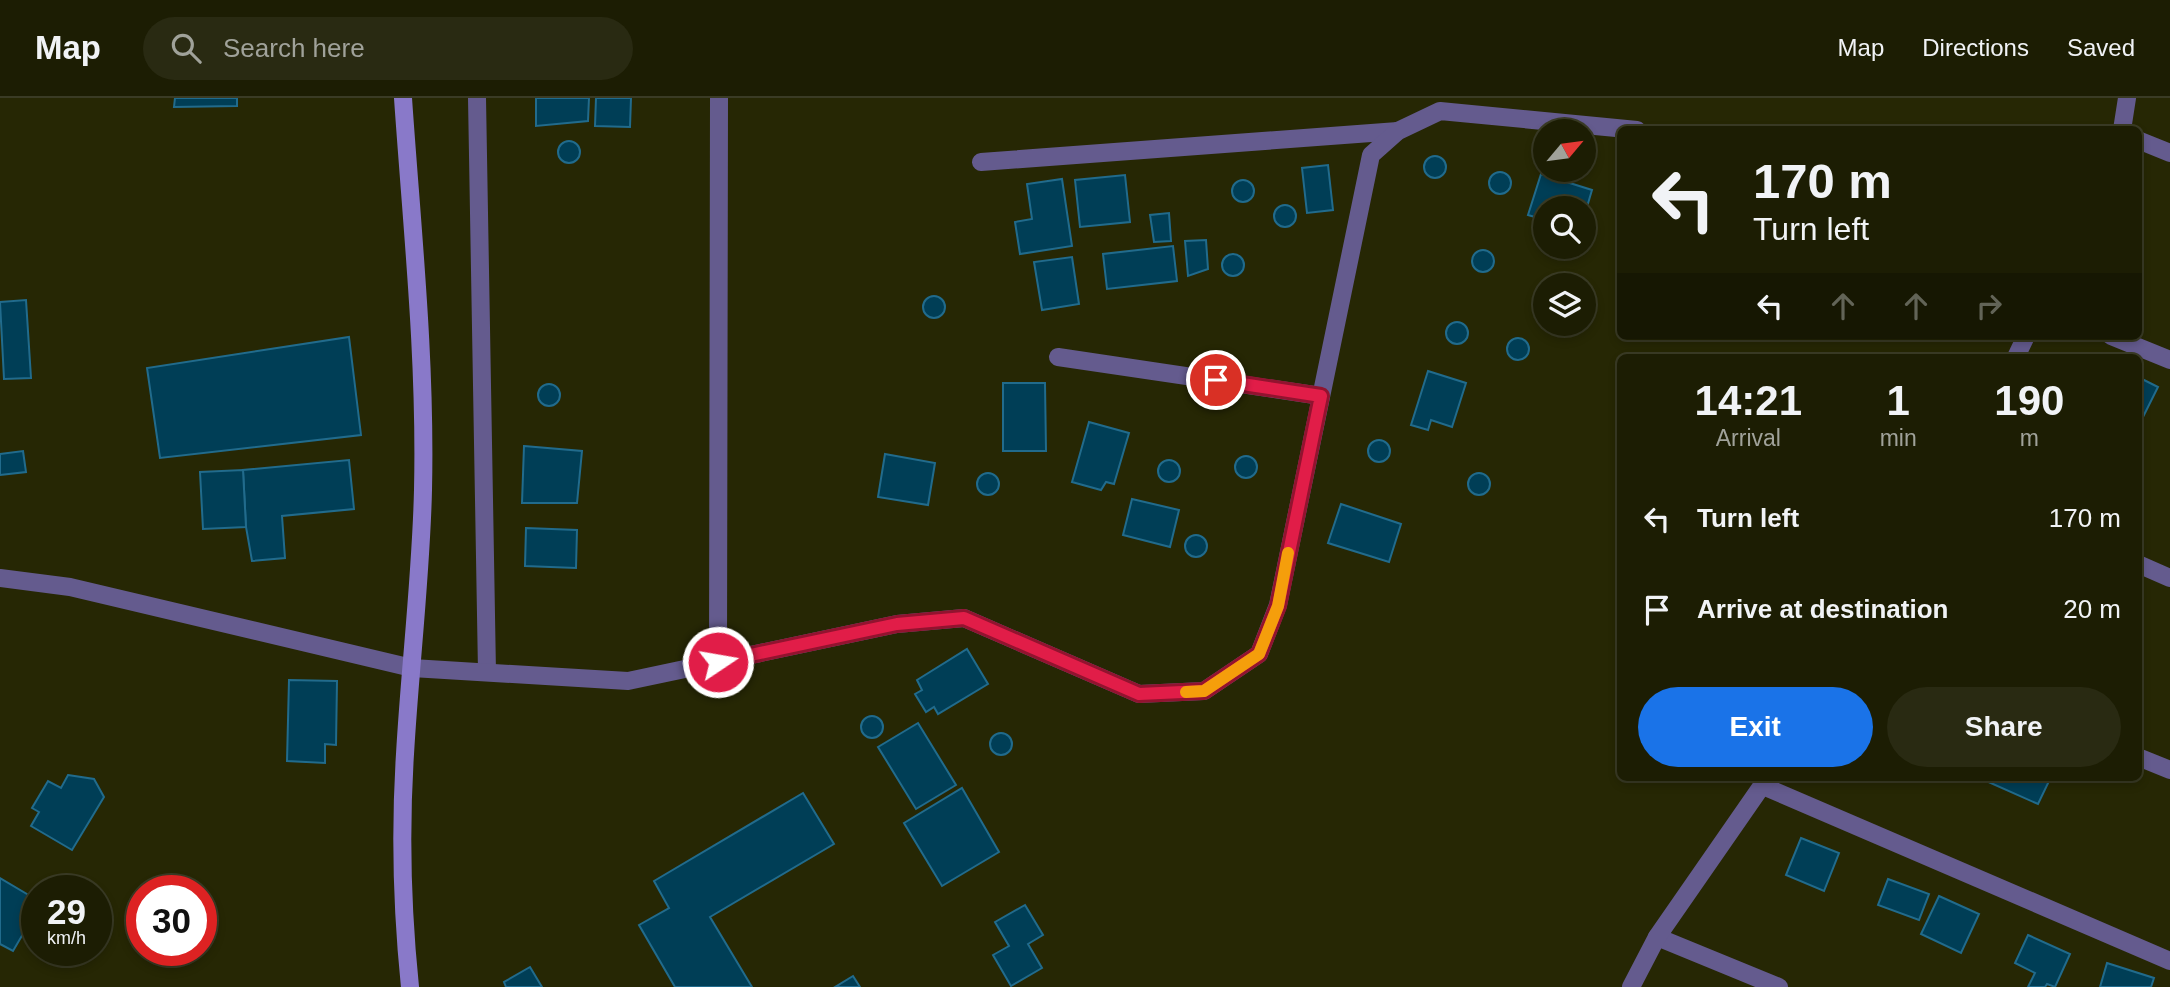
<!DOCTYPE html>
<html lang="en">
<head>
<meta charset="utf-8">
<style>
	body { margin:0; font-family:Arial,sans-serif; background:#292a12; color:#f1f3f6; height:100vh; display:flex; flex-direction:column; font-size:26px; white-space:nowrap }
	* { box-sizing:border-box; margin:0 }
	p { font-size:23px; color:#a0a29a }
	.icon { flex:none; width:38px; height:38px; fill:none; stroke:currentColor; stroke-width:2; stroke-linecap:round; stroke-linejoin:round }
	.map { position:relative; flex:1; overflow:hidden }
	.sheet { position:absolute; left:1617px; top:256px; width:525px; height:427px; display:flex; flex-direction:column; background:#1c1d03; border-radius:10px; box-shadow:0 4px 10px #0003,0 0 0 2px #3a3b25 }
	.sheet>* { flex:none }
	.hud { position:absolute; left:1617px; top:28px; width:525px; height:214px; border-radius:10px; box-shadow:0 4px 10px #0003,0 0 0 2px #3a3b25; background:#1c1d03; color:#f1f3f6; overflow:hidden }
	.needle { width:46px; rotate:61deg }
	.controls { position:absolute; left:1533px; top:21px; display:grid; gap:14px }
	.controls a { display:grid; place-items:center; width:63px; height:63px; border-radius:50%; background:#1c1d03; box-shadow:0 4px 10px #0003,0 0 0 2px #3a3b25; font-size:35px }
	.speed { position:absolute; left:21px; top:777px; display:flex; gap:14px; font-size:35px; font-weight:700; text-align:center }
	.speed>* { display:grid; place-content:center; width:91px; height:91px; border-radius:50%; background:#1c1d03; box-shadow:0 4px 10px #0003,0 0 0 2px #3a3b25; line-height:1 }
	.speed small { font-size:18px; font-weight:400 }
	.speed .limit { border:10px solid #d22; background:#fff; color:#111 }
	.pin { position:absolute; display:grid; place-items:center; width:60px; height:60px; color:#fff; margin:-30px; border:4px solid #fff; border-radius:50%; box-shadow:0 2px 7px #0007 }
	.me { position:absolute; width:77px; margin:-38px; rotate:78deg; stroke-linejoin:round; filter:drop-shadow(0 0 5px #0008) }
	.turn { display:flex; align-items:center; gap:24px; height:147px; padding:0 21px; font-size:32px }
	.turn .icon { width:91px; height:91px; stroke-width:2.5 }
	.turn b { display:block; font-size:49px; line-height:60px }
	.lanes { display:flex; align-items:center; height:66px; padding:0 21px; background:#0003; justify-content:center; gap:35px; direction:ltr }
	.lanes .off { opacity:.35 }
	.eta { display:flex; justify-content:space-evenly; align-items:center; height:119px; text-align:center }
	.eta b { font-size:42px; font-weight:800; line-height:49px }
	.button { display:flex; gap:14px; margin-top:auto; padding:14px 21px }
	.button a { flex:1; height:80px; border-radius:42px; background:#1a73e8; color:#fff; font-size:28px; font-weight:800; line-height:80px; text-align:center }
	.button a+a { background:#292a12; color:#f1f3f6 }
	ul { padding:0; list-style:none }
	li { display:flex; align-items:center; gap:21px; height:91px; padding:0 21px }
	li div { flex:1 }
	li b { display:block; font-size:26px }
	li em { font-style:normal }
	header { display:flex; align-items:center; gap:42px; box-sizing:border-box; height:98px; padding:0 35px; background:#1c1d03; border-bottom:2px solid #3a3b25 }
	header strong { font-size:33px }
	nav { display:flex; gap:38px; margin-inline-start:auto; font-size:24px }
	.search { width:490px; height:63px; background:#292a12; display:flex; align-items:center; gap:18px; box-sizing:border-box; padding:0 24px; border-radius:38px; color:#a0a29a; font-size:26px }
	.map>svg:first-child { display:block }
	.building { fill:#003e56; stroke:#216b8c; stroke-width:2 }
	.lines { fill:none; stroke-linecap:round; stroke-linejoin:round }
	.street { stroke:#645b8e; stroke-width:18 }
	.secondary { stroke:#8979c9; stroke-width:18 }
	.route-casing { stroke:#92132f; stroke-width:18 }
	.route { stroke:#e11d48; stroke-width:12 }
	.slow { stroke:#f59e0b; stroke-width:12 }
</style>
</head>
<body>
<header>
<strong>Map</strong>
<div class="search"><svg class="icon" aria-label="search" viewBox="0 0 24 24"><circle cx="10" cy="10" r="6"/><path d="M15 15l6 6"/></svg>Search here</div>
<nav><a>Map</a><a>Directions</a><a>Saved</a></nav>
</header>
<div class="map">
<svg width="2170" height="889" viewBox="0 0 2170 889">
	<rect width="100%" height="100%" fill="#262704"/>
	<g class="building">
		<path d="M 175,0 L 237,0 L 237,8 L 174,9 Z"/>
		<path d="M 536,0 L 589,0 L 588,23 L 536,28 Z"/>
		<path d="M 596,0 L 631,0 L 630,29 L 595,28 Z"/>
		<circle cx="569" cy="54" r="11"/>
		<circle cx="1435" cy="69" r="11"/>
		<path d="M 1328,67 L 1333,112 L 1307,115 L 1302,70 Z"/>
		<circle cx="1500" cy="85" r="11"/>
		<path d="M 1541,76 L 1592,92 L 1584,119 L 1584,110 L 1545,110 L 1545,122 L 1528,117 Z"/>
		<path d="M 1125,77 L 1130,124 L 1080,129 L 1075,82 Z"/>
		<path d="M 1062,81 L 1072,148 L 1020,156 L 1015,124 L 1032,121 L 1027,86 Z"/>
		<circle cx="1243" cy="93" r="11"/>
		<circle cx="1285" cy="118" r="11"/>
		<path d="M 1169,115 L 1171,143 L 1154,144 L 1150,117 Z"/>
		<path d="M 1206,142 L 1208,171 L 1188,178 L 1185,143 Z"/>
		<path d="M 1173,148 L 1177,183 L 1107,191 L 1103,156 Z"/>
		<circle cx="1483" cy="163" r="11"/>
		<circle cx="1233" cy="167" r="11"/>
		<path d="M 1072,159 L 1079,206 L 1042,212 L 1034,164 Z"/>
		<circle cx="934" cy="209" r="11"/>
		<path d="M 26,202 L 31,280 L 4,281 L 0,204 Z"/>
		<circle cx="1457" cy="235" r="11"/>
		<path d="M 349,239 L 361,337 L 160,360 L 147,270 Z"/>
		<circle cx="1518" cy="251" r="11"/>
		<path d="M 1428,273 L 1466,285 L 1452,329 L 1431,322 L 1428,332 L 1411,327 Z"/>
		<path d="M 2138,279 L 2158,289 L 2138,329 Z"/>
		<path d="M 1003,285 L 1045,285 L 1046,353 L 1003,353 Z"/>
		<circle cx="549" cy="297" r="11"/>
		<path d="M 1089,324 L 1129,335 L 1114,386 L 1106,384 L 1101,392 L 1072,384 Z"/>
		<circle cx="1379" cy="353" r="11"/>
		<path d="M 524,348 L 582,353 L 577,405 L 522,405 Z"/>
		<path d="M 23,353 L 26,374 L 0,377 L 0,356 Z"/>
		<path d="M 885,356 L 935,365 L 928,407 L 878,399 Z"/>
		<circle cx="1246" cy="369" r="11"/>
		<path d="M 349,362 L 354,411 L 282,418 L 285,460 L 252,463 L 246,429 L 243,372 Z"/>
		<circle cx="1169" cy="373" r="11"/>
		<path d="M 243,372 L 246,429 L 203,431 L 200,374 Z"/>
		<circle cx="988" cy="386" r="11"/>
		<circle cx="1479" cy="386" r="11"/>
		<path d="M 1132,401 L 1179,412 L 1170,449 L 1123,437 Z"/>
		<path d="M 1341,406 L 1401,426 L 1389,464 L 1328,445 Z"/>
		<path d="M 526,430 L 577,432 L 576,470 L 525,468 Z"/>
		<circle cx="1196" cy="448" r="11"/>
		<path d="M 967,551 L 988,586 L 938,616 L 934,609 L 926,614 L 915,596 L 922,592 L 917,582 Z"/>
		<path d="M 289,582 L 337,583 L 336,647 L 325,646 L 325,665 L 287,663 Z"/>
		<circle cx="872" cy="629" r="11"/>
		<path d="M 918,625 L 956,687 L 916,711 L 878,649 Z"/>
		<circle cx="1001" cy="646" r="11"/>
		<path d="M 68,677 L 94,681 L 104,699 L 72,752 L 31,728 L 39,714 L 32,710 L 48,683 L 61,690 Z"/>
		<path d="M 1986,679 L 2051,679 L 2038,706 L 1984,682 Z"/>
		<path d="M 962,690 L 999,754 L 942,788 L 904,725 Z"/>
		<path d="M 803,695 L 834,746 L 710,819 L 752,889 L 675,889 L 639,827 L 669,810 L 654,783 Z"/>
		<path d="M 1801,740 L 1839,755 L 1824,793 L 1786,777 Z"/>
		<path d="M 0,780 L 37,802 L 37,812 L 13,853 L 0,846 Z"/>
		<path d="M 1888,781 L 1929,796 L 1919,822 L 1878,807 Z"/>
		<path d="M 1939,798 L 1979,816 L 1961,855 L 1921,836 Z"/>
		<path d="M 1025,807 L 1043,837 L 1028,846 L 1042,870 L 1011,888 L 993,857 L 1009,848 L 995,824 Z"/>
		<path d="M 2028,837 L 2070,856 L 2055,889 L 2047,886 L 2045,889 L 2028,889 L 2035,875 L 2015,865 Z"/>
		<path d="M 2107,865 L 2154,880 L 2151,889 L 2100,889 Z"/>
		<path d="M 530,869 L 542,889 L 506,889 L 504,884 Z"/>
		<path d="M 853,878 L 860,889 L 835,889 Z"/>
	</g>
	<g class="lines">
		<g class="street">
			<path d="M 477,0 L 487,574"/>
			<path d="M 2122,32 L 2127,0"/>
			<path d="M 2138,42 L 2170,55"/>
			<path d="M 981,64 L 1398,33"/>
			<path d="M 2111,238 L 2170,262"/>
			<path d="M 1058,259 L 1321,298"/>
			<path d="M 2016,259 L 2026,238"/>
			<path d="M 2138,466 L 2170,480"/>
			<path d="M 0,480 L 70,489 L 412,570 L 628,583 L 897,526 L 964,520 L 1139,596 L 1204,593 L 1259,556 L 1278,507 L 1371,57 L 1398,33 L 1440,13 L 1637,32"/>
			<path d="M 718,564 L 719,0"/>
			<path d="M 2138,659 L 2170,672"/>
			<path d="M 1763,688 L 2170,863"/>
			<path d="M 1657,839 L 1779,889"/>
			<path d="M 1631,889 L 1657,839 L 1768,679"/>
		</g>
		<path class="secondary" d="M 403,0 C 412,131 426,260 423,392 C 421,480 410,568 405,656 C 400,734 402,811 410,889"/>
	</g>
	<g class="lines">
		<g class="route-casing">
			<path id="route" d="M 718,564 L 897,526 L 964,520 L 1139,596 L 1204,593 L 1259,556 L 1278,508 L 1321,298 L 1216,282"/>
		</g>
		<use href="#route" class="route"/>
		<path class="slow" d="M 1186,594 L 1204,593 L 1259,556 L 1278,508 L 1288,455"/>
	</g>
</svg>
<div class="controls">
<a><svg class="needle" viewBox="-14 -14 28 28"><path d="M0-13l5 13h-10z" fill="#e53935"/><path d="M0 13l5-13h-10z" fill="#a0a29a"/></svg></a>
<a><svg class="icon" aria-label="search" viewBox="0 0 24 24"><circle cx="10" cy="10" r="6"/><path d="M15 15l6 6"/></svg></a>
<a><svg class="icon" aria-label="layers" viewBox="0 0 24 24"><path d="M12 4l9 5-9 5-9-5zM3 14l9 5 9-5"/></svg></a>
</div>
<div class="speed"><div>29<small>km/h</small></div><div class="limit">30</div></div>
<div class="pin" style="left:1216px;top:282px;background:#d93025"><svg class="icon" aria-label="arrive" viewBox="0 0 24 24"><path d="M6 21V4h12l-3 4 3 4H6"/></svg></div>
<svg class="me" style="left:718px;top:564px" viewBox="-20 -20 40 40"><circle r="17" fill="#e11d48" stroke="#fff" stroke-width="3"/><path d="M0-11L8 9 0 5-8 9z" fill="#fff"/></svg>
<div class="hud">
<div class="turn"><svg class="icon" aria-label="left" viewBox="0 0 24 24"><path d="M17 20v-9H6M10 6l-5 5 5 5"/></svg><div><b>170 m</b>Turn left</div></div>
<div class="lanes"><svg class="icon" aria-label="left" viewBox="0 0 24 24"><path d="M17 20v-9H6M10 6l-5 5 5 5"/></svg><svg class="icon off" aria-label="ahead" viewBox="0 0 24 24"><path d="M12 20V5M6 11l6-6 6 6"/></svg><svg class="icon off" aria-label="ahead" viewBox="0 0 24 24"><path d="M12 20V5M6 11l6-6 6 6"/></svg><svg class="icon off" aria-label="right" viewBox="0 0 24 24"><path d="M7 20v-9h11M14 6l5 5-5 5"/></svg></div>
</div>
<section class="sheet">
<div class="eta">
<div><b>14:21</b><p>Arrival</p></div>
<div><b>1</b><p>min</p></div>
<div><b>190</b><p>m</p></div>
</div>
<ul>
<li><svg class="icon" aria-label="left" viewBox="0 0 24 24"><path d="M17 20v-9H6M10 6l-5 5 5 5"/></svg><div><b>Turn left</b></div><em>170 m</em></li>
<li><svg class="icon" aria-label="arrive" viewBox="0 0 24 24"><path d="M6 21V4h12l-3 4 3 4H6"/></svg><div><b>Arrive at destination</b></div><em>20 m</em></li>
</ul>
<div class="button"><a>Exit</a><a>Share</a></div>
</section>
</div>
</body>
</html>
